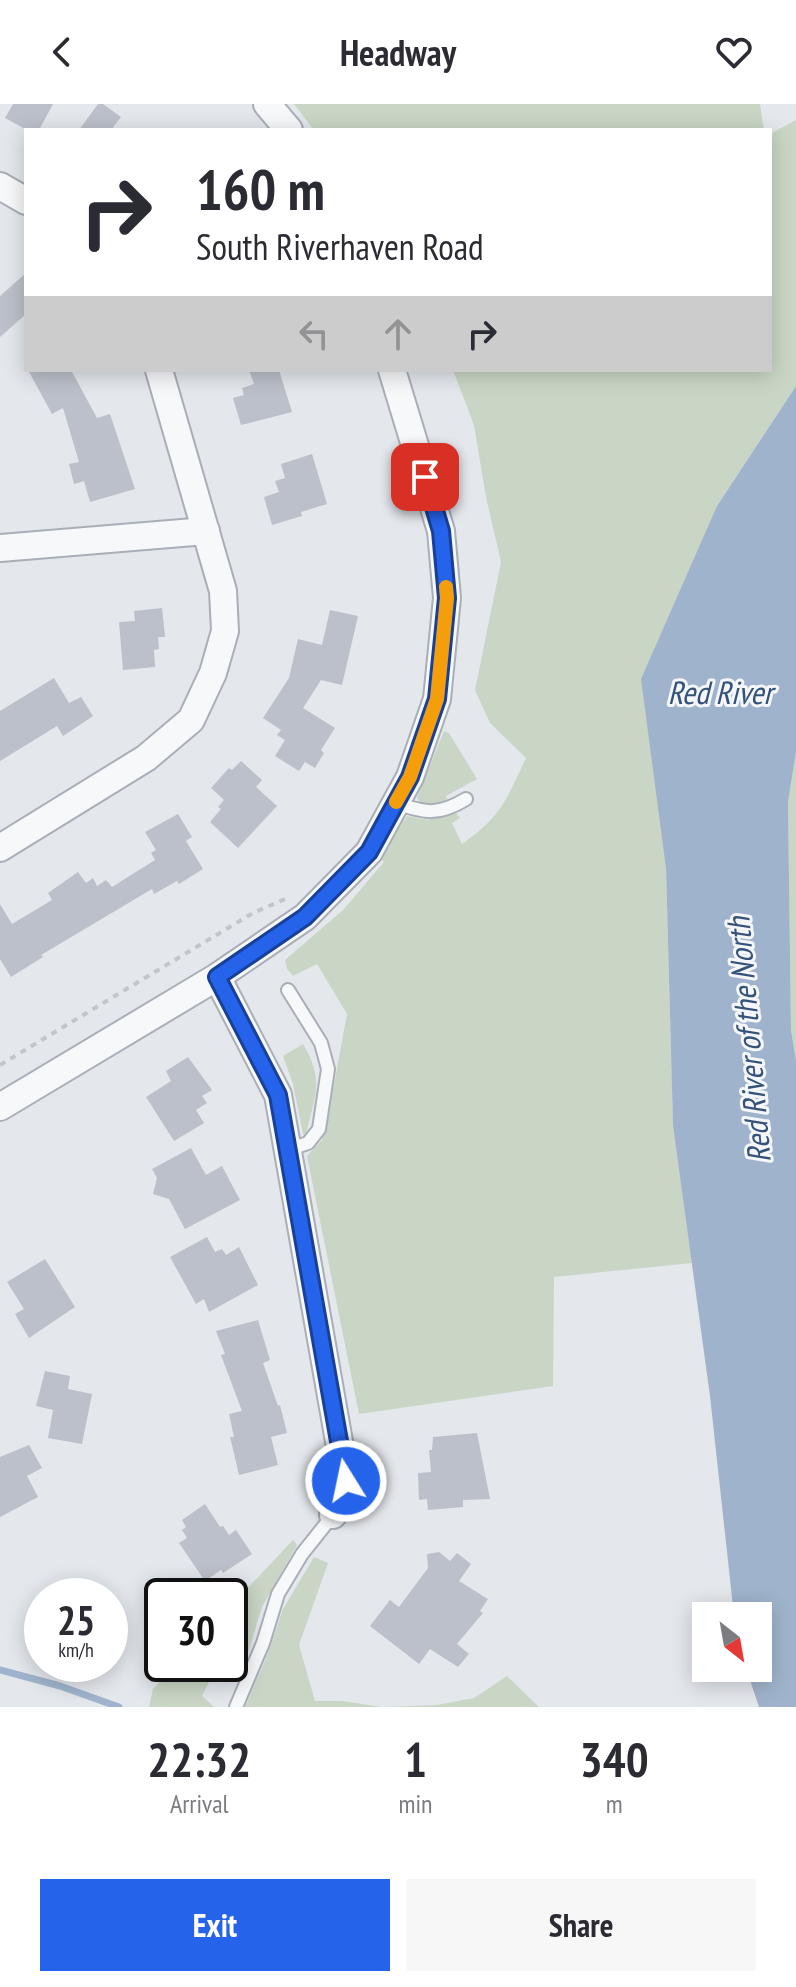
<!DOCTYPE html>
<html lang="en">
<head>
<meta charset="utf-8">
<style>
	body { margin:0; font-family:"PT Sans Narrow",sans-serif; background:#f7f7f7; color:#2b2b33; height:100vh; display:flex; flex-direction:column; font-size:30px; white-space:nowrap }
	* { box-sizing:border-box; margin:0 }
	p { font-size:26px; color:#7c7c81 }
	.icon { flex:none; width:44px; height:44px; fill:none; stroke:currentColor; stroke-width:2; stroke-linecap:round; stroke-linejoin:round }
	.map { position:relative; height:1603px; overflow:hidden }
	.panel { display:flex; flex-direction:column; background:#fff; flex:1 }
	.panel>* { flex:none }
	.hud { position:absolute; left:24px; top:24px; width:748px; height:244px; border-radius:0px; box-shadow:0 4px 20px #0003; background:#fff; color:#2b2b33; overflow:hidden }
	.needle { width:52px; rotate:149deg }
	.controls { position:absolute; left:692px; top:1498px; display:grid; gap:16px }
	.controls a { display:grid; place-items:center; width:80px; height:80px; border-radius:0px; background:#fff; box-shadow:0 4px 20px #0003; font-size:40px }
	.speed { position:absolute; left:24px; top:1474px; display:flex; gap:16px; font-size:40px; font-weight:700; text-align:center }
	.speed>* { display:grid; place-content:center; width:104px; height:104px; border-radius:50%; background:#fff; box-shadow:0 4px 20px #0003; line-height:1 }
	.speed small { font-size:20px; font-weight:400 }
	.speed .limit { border:4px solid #111; border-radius:12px; background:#fff; color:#111 }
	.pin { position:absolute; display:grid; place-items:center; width:68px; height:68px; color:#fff; margin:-34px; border-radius:16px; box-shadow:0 4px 12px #0006 }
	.me { position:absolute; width:88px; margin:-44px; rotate:350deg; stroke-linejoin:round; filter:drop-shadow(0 0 6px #0008) }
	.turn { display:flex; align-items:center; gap:28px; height:168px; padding:0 40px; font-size:36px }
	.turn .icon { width:104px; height:104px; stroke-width:2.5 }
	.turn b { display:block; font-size:56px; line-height:68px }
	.lanes { display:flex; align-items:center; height:76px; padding:0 40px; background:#0003; justify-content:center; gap:40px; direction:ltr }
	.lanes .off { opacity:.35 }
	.eta { display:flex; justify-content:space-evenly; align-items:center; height:136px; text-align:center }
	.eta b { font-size:48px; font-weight:600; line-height:56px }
	.action { display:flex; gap:16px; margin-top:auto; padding:16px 40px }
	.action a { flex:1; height:92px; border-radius:0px; background:#2563eb; color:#fff; font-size:32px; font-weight:600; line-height:92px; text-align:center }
	.action a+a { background:#f7f7f7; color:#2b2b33 }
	header { display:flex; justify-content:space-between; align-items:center; height:104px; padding:0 40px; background:#fff; font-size:36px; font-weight:600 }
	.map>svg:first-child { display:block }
	.green { fill:#c9d6c5 }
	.water { fill:#9fb4cc }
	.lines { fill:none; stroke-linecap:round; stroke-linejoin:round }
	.stream { stroke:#9fb4cc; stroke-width:7 }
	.building { fill:#bbc0ca }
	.lane-casing { stroke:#a9aeb7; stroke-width:16 }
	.street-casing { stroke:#a9aeb7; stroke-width:30 }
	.path { stroke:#c2c5cb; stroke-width:4; stroke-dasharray:6 6; stroke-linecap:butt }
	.lane { stroke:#f7f8fa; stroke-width:12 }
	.street { stroke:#f7f8fa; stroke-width:26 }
	.route-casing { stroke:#184099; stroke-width:20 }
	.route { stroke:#2563eb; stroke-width:14 }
	.slow { stroke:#f59e0b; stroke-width:14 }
	.labels { text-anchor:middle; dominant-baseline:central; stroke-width:6; stroke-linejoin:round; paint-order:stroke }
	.water-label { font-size:32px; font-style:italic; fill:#34527a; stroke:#f4f6f9 }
</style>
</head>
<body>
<header><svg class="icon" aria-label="back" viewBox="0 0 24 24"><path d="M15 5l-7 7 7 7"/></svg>Headway<svg class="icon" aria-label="heart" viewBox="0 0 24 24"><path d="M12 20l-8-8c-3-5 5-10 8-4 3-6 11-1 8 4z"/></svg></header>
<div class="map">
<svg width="796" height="1603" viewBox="0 0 796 1603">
	<rect width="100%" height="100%" fill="#e4e7ec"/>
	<g class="green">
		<path d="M 294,0 L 760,0 L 764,26 L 314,26 Z"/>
		<path d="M 796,16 L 796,282 L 717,402 L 666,764 L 673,1022 L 692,1159 L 554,1173 L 553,1282 L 359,1310 L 307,1052 L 322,1036 L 326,1024 L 347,910 L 317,860 L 293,872 L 287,865 L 285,856 L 343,806 L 384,758 L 380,754 L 407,712 L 428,716 L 456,709 L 460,714 L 452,719 L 462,740 C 502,712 506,696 526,654 L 490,619 L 475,586 L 501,458 L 486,393 L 474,321 L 453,266 L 770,266 L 770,30 Z"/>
		<path d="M 444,627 L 449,629 L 477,675 L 446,692 L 448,696 L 439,701 L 423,701 L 417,694 Z"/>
		<path d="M 796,648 L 796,956 L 791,926 L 788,698 Z"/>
		<path d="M 303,940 C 325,977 315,991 306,1030 L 303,1030 L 293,980 L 283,952 Z"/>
		<path d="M 293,1436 L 297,1441 L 262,1503 L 246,1555 L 230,1552 L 230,1503 Z"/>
		<path d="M 314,1453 L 328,1459 L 299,1541 L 315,1597 L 343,1597 L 381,1603 L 245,1603 L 265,1557 L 283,1505 Z"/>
		<path d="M 177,1560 L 218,1560 L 202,1592 L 214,1603 L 149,1603 L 153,1585 Z"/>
		<path d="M 507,1572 L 539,1603 L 386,1603 L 437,1601 L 474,1594 Z"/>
	</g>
	<path class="water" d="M 796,282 L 796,648 L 788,698 L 791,926 L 796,956 L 796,1603 L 759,1603 L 746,1564 L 758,1564 L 758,1512 L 734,1512 L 710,1292 L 673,1022 L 666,764 L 641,575 L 717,402 Z"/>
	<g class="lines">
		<path class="stream" d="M 0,1566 L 60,1582 L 119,1603"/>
	</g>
	<g class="building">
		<path d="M 13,0 L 53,0 L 39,26 L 27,26 L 5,14 Z"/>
		<path d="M 98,0 L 103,0 L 121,13 L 111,26 L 79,26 Z"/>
		<path d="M 26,169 L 26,210 L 0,233 L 0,192 Z"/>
		<path d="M 28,266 L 71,266 L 97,314 L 110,310 L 135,385 L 90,398 L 84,377 L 74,380 L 69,360 L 79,358 L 63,304 L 52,310 Z"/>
		<path d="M 249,266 L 279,266 L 292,308 L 241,321 L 233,294 L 244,291 L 242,284 L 254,280 Z"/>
		<path d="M 312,350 L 327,400 L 301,408 L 302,412 L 272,421 L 264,393 L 279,388 L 275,377 L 285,374 L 281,360 Z"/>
		<path d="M 162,504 L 165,533 L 158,533 L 159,545 L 154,546 L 155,563 L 123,566 L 119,518 L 135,517 L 134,507 Z"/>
		<path d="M 330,506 L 358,512 L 342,581 L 321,576 L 303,604 L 335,624 L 321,646 L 324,649 L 315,664 L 305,658 L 299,667 L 275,652 L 285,636 L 277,631 L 281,626 L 263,614 L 289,574 L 298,535 L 322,541 Z"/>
		<path d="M 54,574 L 69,599 L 81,593 L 93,612 L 63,632 L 57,622 L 0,657 L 0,607 Z"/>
		<path d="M 241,657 L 262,676 L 256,683 L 277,702 L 238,744 L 210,718 L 221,705 L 218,703 L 224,696 L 211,684 L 229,664 L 232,666 Z"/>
		<path d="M 178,710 L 192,733 L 186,737 L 203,765 L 179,780 L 177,777 L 154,790 L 152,785 L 41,851 L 43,853 L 11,873 L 0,855 L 0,800 L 12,820 L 52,796 L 48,789 L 78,768 L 86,779 L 93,774 L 97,782 L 106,776 L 112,783 L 155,756 L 151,749 L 156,746 L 145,728 Z"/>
		<path d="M 188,953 L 212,986 L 202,992 L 207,999 L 196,1006 L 204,1019 L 174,1037 L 146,993 L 171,977 L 166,967 Z"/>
		<path d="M 191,1044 L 206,1071 L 222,1062 L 240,1096 L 185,1125 L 169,1095 L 153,1090 L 157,1074 L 152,1065 Z"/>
		<path d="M 207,1133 L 215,1148 L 222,1145 L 226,1151 L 239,1143 L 258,1181 L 209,1208 L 204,1195 L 196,1200 L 170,1153 Z"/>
		<path d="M 45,1155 L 75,1203 L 29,1234 L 15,1210 L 24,1205 L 7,1178 Z"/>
		<path d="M 258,1216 L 270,1256 L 263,1259 L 278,1302 L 280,1301 L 287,1329 L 271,1333 L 278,1361 L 239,1371 L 230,1333 L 234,1333 L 229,1310 L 242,1307 L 221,1251 L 225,1250 L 216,1227 Z"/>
		<path d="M 45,1267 L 70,1272 L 68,1285 L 92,1290 L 82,1340 L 48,1334 L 53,1306 L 36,1302 Z"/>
		<path d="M 477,1329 L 490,1395 L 463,1396 L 463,1403 L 428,1406 L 427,1395 L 419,1396 L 418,1369 L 431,1368 L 429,1346 L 432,1346 L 433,1333 Z"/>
		<path d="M 29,1341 L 42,1364 L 27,1372 L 38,1393 L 0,1413 L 0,1353 Z"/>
		<path d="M 205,1400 L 220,1423 L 223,1422 L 229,1431 L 236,1426 L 252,1450 L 223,1469 L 221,1466 L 205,1477 L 179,1439 L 187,1434 L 182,1426 L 186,1423 L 182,1416 Z"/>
		<path d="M 439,1448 L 450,1457 L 457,1449 L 471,1460 L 459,1477 L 488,1495 L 480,1507 L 483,1509 L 457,1540 L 469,1550 L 458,1563 L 430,1545 L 419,1560 L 370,1522 L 390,1496 L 399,1503 L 428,1464 L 427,1450 Z"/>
	</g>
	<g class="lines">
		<g class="lane-casing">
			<g id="lane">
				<path d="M 396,699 C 425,709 438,712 466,695"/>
				<path d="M 287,1046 L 308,1039 L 319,1025 L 328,965 L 321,939 L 288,886"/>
				<path d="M 236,1603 L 263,1539 L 278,1490 L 302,1450 L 333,1411"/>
			</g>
		</g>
		<g class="street-casing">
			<g id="street">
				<path d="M 267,0 L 289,26"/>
				<path d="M 0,82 L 26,97"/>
				<path d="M 0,444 L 206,427"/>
				<path d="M 0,744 L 146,654 L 191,616 L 213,569 L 225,527 L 223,487 L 159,266"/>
				<path d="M 217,873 L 278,991 L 346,1377 L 333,1411"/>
				<path d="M 0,1003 L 217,873 L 305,813 L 369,748 L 410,673 L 437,595 L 447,494 L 441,427 L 392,266"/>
			</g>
		</g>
		<path class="path" d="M 0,961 L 253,809 L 285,795"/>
		<use href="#lane" class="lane"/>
		<use href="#street" class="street"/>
	</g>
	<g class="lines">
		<g class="route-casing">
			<path id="route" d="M 346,1377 L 278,991 L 217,873 L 305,813 L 369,748 L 410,673 L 437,595 L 447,494 L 441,427 L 425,373"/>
		</g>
		<use href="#route" class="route"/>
		<path class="slow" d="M 396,698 L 410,673 L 437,595 L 447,494 L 446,483"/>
	</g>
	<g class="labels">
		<g class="water-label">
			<text x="720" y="588">Red River</text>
			<text transform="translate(748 936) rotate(-95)">Red River of the North</text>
		</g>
	</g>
</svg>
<div class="controls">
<a><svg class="needle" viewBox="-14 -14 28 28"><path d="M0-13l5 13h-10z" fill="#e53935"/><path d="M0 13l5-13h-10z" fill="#7c7c81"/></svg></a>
</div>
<div class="speed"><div>25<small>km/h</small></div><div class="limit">30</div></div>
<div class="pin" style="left:425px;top:373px;background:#d93025"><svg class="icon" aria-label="arrive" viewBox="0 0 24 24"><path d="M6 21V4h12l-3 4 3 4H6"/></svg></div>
<svg class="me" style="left:346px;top:1377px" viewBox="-20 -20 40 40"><circle r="17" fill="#2563eb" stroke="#fff" stroke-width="3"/><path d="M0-11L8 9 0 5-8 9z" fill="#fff"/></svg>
<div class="hud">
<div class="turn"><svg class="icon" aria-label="right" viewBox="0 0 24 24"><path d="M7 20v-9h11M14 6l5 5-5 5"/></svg><div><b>160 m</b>South Riverhaven Road</div></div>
<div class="lanes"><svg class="icon off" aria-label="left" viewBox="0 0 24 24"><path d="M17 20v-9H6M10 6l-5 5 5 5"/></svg><svg class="icon off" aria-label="ahead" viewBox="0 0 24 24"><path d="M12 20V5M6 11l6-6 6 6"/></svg><svg class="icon" aria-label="right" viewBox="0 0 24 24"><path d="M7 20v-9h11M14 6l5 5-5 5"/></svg></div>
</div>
</div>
<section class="panel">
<div class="eta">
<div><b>22:32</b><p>Arrival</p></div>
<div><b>1</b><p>min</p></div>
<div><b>340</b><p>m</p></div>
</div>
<div class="action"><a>Exit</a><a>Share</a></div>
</section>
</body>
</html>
